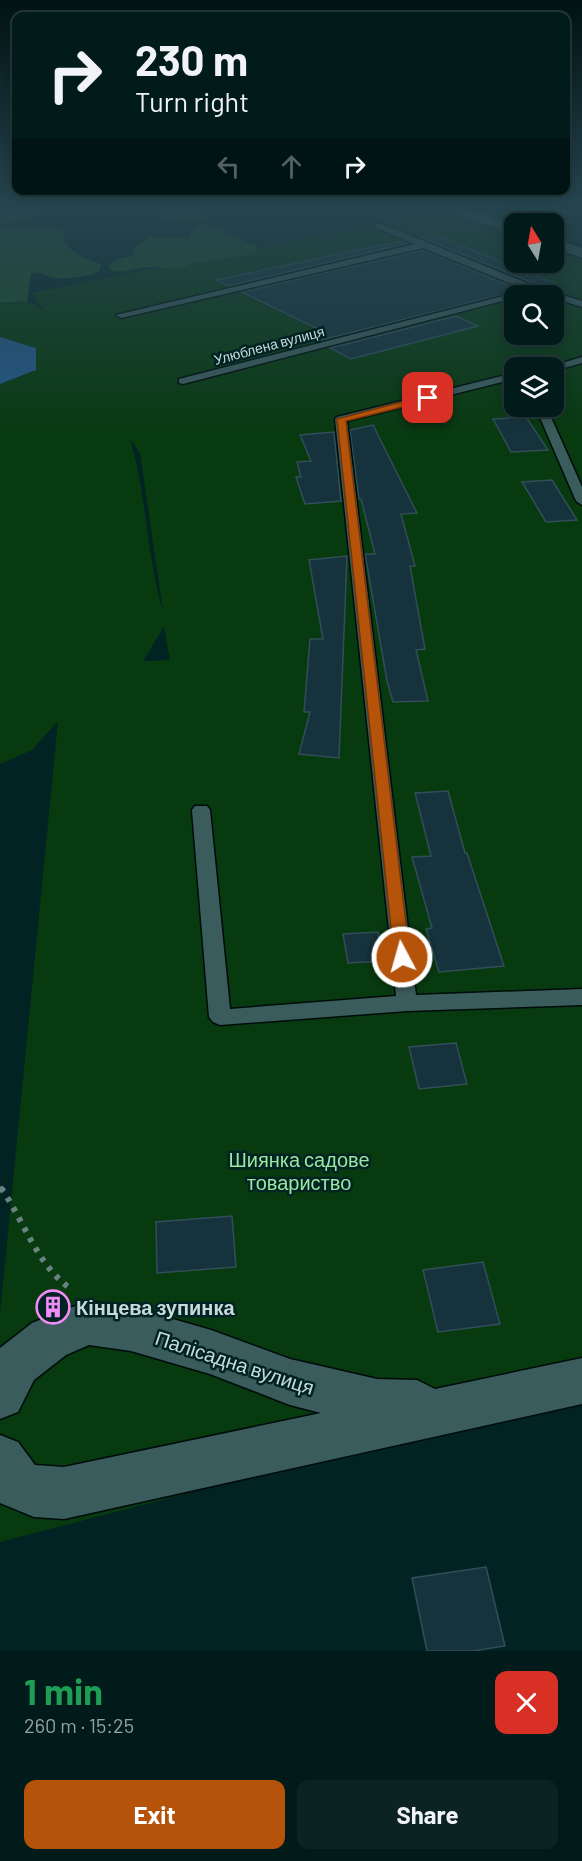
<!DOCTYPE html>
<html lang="en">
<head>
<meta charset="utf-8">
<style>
	body { margin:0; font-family:Barlow,sans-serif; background:#0b2323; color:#f1f3f6; height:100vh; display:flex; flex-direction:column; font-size:22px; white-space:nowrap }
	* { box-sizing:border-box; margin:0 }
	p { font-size:20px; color:#96a1a2 }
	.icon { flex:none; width:33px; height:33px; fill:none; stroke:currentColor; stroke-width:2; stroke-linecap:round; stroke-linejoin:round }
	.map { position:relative; height:1651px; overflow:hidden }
	.drawer { display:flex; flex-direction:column; background:#011a1a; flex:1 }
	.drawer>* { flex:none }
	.guide { position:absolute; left:12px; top:12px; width:558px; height:183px; border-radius:12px; box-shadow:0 3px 15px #0003,0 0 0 2px #233839; background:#011a1a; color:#f1f3f6; overflow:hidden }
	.needle { width:39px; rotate:349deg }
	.buttons { position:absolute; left:504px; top:213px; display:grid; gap:12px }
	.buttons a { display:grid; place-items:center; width:60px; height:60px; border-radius:12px; background:#011a1a; box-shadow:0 3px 15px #0003,0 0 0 2px #233839; font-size:30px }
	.pin { position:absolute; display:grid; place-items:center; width:51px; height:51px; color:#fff; margin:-26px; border-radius:12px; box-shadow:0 3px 9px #0006 }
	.me { position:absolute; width:66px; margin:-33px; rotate:354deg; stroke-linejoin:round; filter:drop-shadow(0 0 4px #0008) }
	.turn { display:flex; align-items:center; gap:21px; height:126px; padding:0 24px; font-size:27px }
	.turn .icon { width:78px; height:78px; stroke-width:2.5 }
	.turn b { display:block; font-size:42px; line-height:51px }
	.lanes { display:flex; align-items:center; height:57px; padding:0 24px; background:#0003; justify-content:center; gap:30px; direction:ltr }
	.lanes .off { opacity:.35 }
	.round { display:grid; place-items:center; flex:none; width:63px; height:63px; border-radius:12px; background:#0b2323 }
	.head { display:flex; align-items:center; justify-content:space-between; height:102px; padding:0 24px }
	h1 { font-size:36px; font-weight:700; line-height:45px; color:#1e9e55 }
	.cta { display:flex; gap:12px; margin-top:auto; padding:12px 24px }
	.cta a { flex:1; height:69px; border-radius:12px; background:#b45309; color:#fff; font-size:24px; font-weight:700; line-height:69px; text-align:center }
	.cta a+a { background:#0b2323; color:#f1f3f6 }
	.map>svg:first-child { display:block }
	.green { fill:#083a10; fill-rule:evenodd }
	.forest { fill:#1a5021 }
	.water { fill:#245887 }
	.building { fill:#16333d; stroke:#314e58; stroke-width:1.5 }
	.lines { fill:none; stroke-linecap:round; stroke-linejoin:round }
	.service-casing { stroke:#000b0b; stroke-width:3 }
	.minor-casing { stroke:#000b0b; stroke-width:3 }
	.tertiary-casing { stroke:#000b0b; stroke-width:3 }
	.path-far1 { stroke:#698282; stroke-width:4.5; stroke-dasharray:4 5; stroke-linecap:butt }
	.path { stroke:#698282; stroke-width:6; stroke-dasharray:4.5 7; stroke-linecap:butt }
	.service { fill:#3b5c5c; fill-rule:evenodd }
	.minor { fill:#3b5c5c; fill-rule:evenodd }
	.tertiary { fill:#3b5c5c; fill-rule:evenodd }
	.route { fill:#b45309; stroke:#753606; stroke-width:1.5 }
	.labels { text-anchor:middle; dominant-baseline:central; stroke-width:5; stroke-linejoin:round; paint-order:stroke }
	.far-street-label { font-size:14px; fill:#c8dada; stroke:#012323 }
	.near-park-label { font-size:20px; fill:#9be79f; stroke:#012323 }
	.near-poi-label { font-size:20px; font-weight:bold; fill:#c8dada; stroke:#012323; text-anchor:start }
	.near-street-label { font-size:20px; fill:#c8dada; stroke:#012323 }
</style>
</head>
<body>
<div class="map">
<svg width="582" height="1651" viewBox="0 0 582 1651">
	<rect width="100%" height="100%" fill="#012323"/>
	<path class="green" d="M 444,211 L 514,236 L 514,262 L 554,262 L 554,250 L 582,260 L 582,1391 L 0,1542 L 0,1314 L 58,721 L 32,750 L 0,764 L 0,384 L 36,370 L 36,348 L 0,337 L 0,304 L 27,301 L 44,311 L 32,293 ZM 514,296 L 554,296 L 554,334 L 514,334 ZM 514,368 L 554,368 L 554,406 L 514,406 ZM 130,439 L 140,453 L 163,611 C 146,555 147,494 130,439 ZM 164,626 L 170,660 L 145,661 L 144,660 Z"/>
	<g class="forest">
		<path d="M 0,205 L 45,205 L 41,207 L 44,211 C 35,220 14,221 2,226 L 1,228 L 59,229 L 65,233 L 63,237 C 70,254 84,258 101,264 L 99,272 C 84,277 70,279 54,278 C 44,277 41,269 31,274 L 27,301 L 0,303 Z"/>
		<path d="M 130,205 L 294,205 L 256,206 L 249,210 L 229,215 L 205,213 L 210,218 C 184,227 154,217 130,205 Z"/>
		<path d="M 200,225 L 211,225 L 226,231 L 225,234 C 237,235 242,242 256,245 L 258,250 L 255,254 L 190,264 C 175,272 162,267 147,267 C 134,267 124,275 110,270 L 109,265 L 118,259 L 135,255 L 133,249 L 150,237 L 188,237 L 191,235 L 189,231 Z"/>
	</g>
	<path class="water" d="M 0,337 L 36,348 L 36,370 L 0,384 Z"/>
	<g class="building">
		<path d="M 434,234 L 482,254 L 554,283 L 540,286 L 420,237 Z"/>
		<path d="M 402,241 L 408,243 L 229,286 L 216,280 Z"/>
		<path d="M 423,250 L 520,290 L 318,341 L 306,335 L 322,331 L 242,292 Z"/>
		<path d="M 456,316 L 478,326 L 351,359 L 330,348 Z"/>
		<path d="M 526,417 L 548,450 L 511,452 L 493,419 Z"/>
		<path d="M 373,425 L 417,513 L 401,514 L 415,566 L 410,566 L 425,649 L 416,650 L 428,701 L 393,702 L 387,681 L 365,554 L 375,554 L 361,499 L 359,499 L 350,430 Z"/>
		<path d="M 334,432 L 341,501 L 305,504 L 296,477 L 301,477 L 297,462 L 311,461 L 300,435 Z"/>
		<path d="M 552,480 L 577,520 L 546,522 L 522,482 Z"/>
		<path d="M 347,556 L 339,758 L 299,754 L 310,712 L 304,712 L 310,639 L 323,639 L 309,560 Z"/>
		<path d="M 448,791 L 465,853 L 467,853 L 504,966 L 439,972 L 426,929 L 432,928 L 412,857 L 431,856 L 415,793 Z"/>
		<path d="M 378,932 L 384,961 L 348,963 L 343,934 Z"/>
		<path d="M 456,1043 L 467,1084 L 419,1089 L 409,1047 Z"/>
		<path d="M 232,1216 L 236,1267 L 157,1273 L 156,1222 Z"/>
		<path d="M 483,1262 L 500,1324 L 438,1332 L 423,1270 Z"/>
		<path d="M 486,1567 L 505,1646 L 473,1651 L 427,1651 L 412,1578 Z"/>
	</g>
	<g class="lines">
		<g class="service-casing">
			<g id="service">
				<path d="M 376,224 L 382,224 L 539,288 L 582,301 L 582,307 L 554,298 L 554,296 L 536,293 L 514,296 L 514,298 L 183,384 L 179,383 L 179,379 L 527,290 L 423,248 L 121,318 L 116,315 L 415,244 L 376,228 Z"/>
				<path d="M 582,357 L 582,363 L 554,371 L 554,368 L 546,368 Z"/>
				<path d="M 514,373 L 514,379 L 347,421 L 416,995 L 582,989 L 582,1005 L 407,1011 L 220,1025 L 213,1022 L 209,1017 L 192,810 L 195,806 L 207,806 L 210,810 L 230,1009 L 396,996 L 335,419 L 337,417 Z"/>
				<path d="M 535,406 L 546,406 L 582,487 L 582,505 L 576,501 Z"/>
			</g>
		</g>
		<g class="minor-casing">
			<g id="minor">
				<path d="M 435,205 L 456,205 L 514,224 L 514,234 L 437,208 Z"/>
				<path d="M 554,238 L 582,248 L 582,258 L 554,248 Z"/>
			</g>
		</g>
		<g class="tertiary-casing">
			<path id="tertiary" d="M 88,1301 L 131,1307 L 211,1330 L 290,1359 L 377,1379 L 417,1380 L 435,1389 L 582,1358 L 582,1404 L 64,1519 L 34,1517 L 0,1503 L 0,1435 L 18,1442 L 35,1465 L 64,1467 L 321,1413 L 290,1405 L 210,1374 L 131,1351 L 89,1345 L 66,1355 L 34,1380 L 18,1412 L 0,1419 L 0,1348 L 32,1323 Z"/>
		</g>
		<path class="path-far1" d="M 0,1187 L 2,1189"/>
		<path class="path" d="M 1,1188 C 25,1222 36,1264 71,1289"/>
		<use href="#service" class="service"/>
		<use href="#minor" class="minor"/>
		<use href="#tertiary" class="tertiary"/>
	</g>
	<linearGradient id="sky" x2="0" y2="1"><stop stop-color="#011313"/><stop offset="0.47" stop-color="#274550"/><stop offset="1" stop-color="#274550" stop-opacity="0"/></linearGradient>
	<rect width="582" height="436" fill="url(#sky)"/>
	<path class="route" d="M 428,395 L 431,396 L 431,400 L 346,421 L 410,957 L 407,960 L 397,960 L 394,957 L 337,419 Z"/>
	<defs>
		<g id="building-ring" transform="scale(1.725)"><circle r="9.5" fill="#012323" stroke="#f18bf5" stroke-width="1.5"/><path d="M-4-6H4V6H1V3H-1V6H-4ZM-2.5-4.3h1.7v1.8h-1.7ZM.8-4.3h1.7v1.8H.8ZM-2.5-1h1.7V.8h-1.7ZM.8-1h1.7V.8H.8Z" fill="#f18bf5"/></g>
	</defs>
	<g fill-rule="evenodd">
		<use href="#building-ring" x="53" y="1307"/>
	</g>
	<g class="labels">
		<g class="far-street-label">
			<text transform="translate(269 345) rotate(-15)">Улюблена вулиця</text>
		</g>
		<g class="near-park-label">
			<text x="299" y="1159">Шиянка садове<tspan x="299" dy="23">товариство</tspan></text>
		</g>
		<g class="near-poi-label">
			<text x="76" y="1307">Кінцева зупинка</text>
		</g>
		<g class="near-street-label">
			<text transform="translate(235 1362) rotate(18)">Палісадна вулиця</text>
		</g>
	</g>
</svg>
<div class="buttons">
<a><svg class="needle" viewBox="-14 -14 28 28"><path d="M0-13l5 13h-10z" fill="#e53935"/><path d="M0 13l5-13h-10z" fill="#96a1a2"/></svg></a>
<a><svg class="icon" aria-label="search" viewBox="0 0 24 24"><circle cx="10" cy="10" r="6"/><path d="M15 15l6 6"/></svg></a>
<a><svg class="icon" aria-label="layers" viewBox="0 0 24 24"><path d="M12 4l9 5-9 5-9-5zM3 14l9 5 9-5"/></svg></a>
</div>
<div class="pin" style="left:428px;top:398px;background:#d93025"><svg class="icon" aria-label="arrive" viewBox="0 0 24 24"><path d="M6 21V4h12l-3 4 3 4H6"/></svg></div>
<svg class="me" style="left:402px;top:957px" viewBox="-20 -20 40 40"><circle r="17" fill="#b45309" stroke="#fff" stroke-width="3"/><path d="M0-11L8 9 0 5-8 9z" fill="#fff"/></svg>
<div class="guide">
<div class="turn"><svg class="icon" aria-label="right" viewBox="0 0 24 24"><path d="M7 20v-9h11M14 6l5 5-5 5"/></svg><div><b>230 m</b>Turn right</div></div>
<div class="lanes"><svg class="icon off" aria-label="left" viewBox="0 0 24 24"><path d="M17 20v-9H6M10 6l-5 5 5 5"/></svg><svg class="icon off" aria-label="ahead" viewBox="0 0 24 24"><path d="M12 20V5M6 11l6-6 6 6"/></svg><svg class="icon" aria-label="right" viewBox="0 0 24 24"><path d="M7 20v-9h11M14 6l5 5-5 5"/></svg></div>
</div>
</div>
<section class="drawer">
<div class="head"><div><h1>1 min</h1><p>260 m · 15:25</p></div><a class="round" style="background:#d93025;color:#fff"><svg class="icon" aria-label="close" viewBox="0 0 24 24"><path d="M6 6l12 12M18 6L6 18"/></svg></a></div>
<div class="cta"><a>Exit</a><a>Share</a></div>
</section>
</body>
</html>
